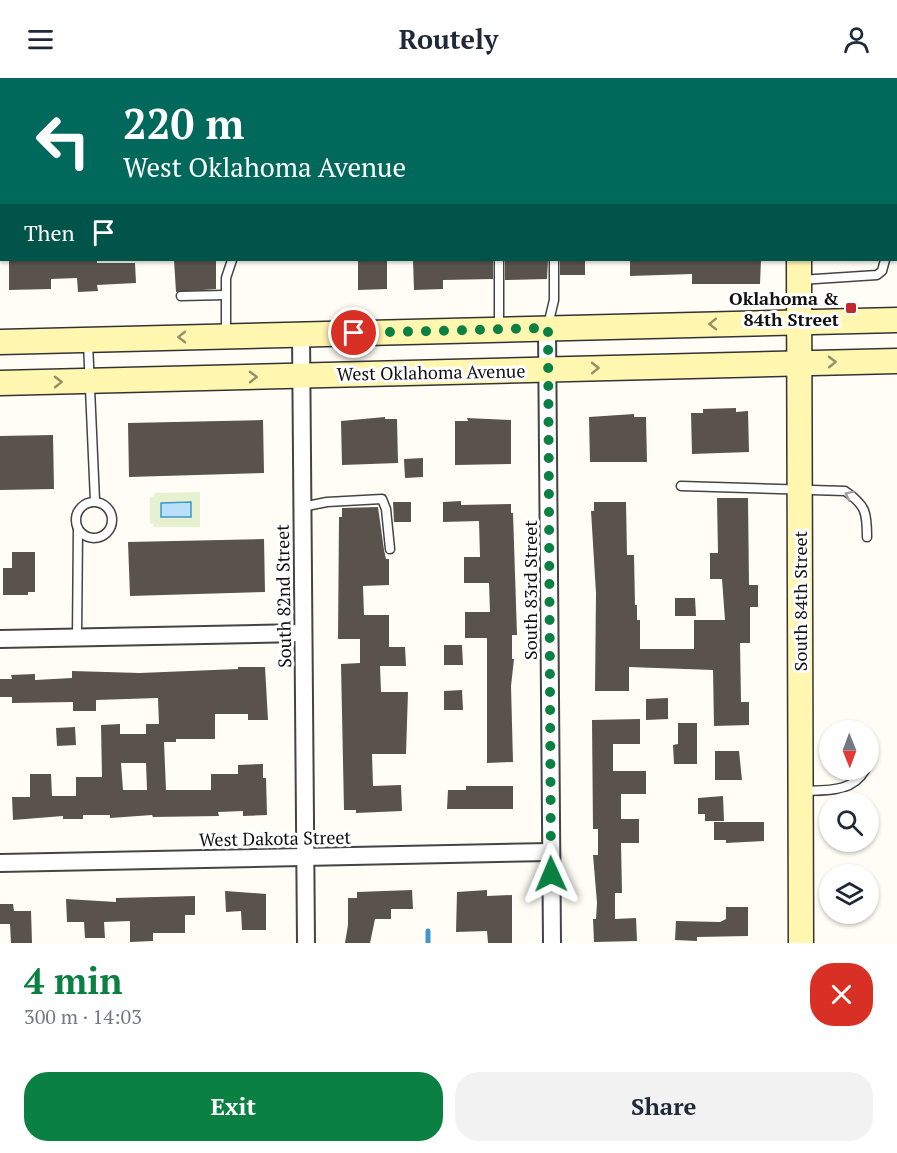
<!DOCTYPE html>
<html lang="en">
<head>
<meta charset="utf-8">
<style>
	body { margin:0; font-family:"PT Serif",serif; background:#f2f2f3; color:#1f2937; height:100vh; display:flex; flex-direction:column; font-size:22px; white-space:nowrap }
	* { box-sizing:border-box; margin:0 }
	p { font-size:20px; color:#747a83 }
	.icon { flex:none; width:33px; height:33px; fill:none; stroke:currentColor; stroke-width:2; stroke-linecap:round; stroke-linejoin:round }
	.map { position:relative; height:865px; overflow:hidden }
	.sheet { display:flex; flex-direction:column; background:#fff; flex:1 }
	.sheet>* { flex:none }
	.banner { position:absolute; left:0px; top:0px; width:897px; height:183px; box-shadow:0 2px 4px #0004; background:#00695c; color:#fff; overflow:hidden }
	.needle { width:39px; rotate:179deg }
	.buttons { position:absolute; left:819px; top:642px; display:grid; gap:12px }
	.buttons a { display:grid; place-items:center; width:60px; height:60px; border-radius:50%; background:#fff; box-shadow:0 2px 4px #0004; font-size:30px }
	.pin { position:absolute; display:grid; place-items:center; width:51px; height:51px; color:#fff; margin:-26px; border:3px solid #fff; border-radius:50%; box-shadow:0 2px 6px #0007 }
	.me { position:absolute; width:66px; margin:-33px; rotate:359deg; stroke-linejoin:round; filter:drop-shadow(0 0 4px #0008) }
	.turn { display:flex; align-items:center; gap:21px; height:126px; padding:0 24px; font-size:27px }
	.turn .icon { width:78px; height:78px; stroke-width:2.5 }
	.turn b { display:block; font-size:42px; line-height:51px }
	.then { display:flex; align-items:center; height:57px; padding:0 24px; background:#0003; gap:12px; font-size:22px }
	.round { display:grid; place-items:center; flex:none; width:63px; height:63px; border-radius:24px; background:#f2f2f3 }
	.headline { display:flex; align-items:center; justify-content:space-between; height:102px; padding:0 24px }
	h1 { font-size:36px; font-weight:800; line-height:45px; color:#0b8043 }
	.cta { display:flex; gap:12px; margin-top:auto; padding:12px 24px }
	.cta a { flex:1; height:69px; border-radius:24px; background:#0b8043; color:#fff; font-size:24px; font-weight:800; line-height:69px; text-align:center }
	.cta a+a { background:#f2f2f3; color:#1f2937 }
	header { display:flex; justify-content:space-between; align-items:center; height:78px; padding:0 24px; background:#fff; font-size:27px; font-weight:800 }
	.map>svg:first-child { display:block }
	.pitch { fill:#e6f2cf }
	.water { fill:#b9e0f7; stroke:#3f96cf; stroke-width:1.5 }
	.lines { fill:none; stroke-linecap:round; stroke-linejoin:round }
	.stream { stroke:#3f96cf; stroke-width:5 }
	.building { fill:#5a524d; fill-rule:evenodd }
	.lane-casing { stroke:#444; stroke-width:11 }
	.street-casing { stroke:#444; stroke-width:20 }
	.secondary-casing { stroke:#333; stroke-width:27 }
	.lane { stroke:#fff; stroke-width:8 }
	.street { stroke:#fff; stroke-width:16 }
	.secondary { stroke:#fff6b0; stroke-width:24 }
	.oneway { stroke:#948f68 }
	.oneway2 { stroke:#a0a0a0 }
	.route { stroke:#0b8043; stroke-width:10; stroke-dasharray:0 18 }
	.poi-dot { fill:#c4262e; stroke:#fff; stroke-width:2 }
	.labels { text-anchor:middle; dominant-baseline:central; stroke-width:6; stroke-linejoin:round; paint-order:stroke }
	.poi-label { font-size:18px; font-weight:bold; fill:#111; stroke:#fff; text-anchor:end }
	.street-label { font-size:18px; fill:#111; stroke:#fff }
</style>
</head>
<body>
<header><svg class="icon" aria-label="menu" viewBox="0 0 24 24"><path d="M4 6h16M4 12h16M4 18h16"/></svg>Routely<svg class="icon" aria-label="person" viewBox="0 0 24 24"><circle cx="12" cy="8" r="4"/><path d="M4 21q1-7 8-7t8 7"/></svg></header>
<div class="map">
<svg width="897" height="865" viewBox="0 0 897 865">
	<rect width="100%" height="100%" fill="#fffdf5"/>
	<path class="pitch" d="M 200,414 L 200,449 L 153,449 L 154,445 L 150,446 L 150,419 L 154,419 L 154,415 Z"/>
	<path class="water" d="M 191,424 L 191,439 L 161,439 L 161,425 Z"/>
	<g class="lines">
		<path class="stream" d="M 428,865 L 428,853"/>
	</g>
	<g class="building">
		<path d="M 9,182 L 97,182 L 97,185 L 135,185 L 136,205 L 97,207 L 98,213 L 78,214 L 77,200 L 51,201 L 51,211 L 9,212 Z"/>
		<path d="M 174,182 L 216,182 L 216,211 L 176,214 Z"/>
		<path d="M 358,182 L 387,182 L 387,211 L 358,212 Z"/>
		<path d="M 413,182 L 493,182 L 493,201 L 443,202 L 443,211 L 414,212 Z"/>
		<path d="M 505,182 L 548,182 L 547,201 L 505,202 Z"/>
		<rect x="560" y="182" width="25" height="15"/>
		<path d="M 630,182 L 761,182 L 760,206 L 692,206 L 692,196 L 630,198 Z"/>
		<path d="M 736,330 L 736,334 L 748,333 L 749,374 L 692,376 L 691,335 L 703,335 L 703,331 Z"/>
		<path d="M 634,336 L 634,339 L 646,339 L 647,384 L 590,384 L 589,339 Z"/>
		<path d="M 385,339 L 385,341 L 397,341 L 398,385 L 342,387 L 341,343 Z"/>
		<path d="M 467,340 L 511,342 L 511,386 L 455,387 L 455,343 L 468,343 Z"/>
		<path d="M 263,342 L 264,395 L 129,399 L 128,345 Z"/>
		<path d="M 53,357 L 54,411 L 0,412 L 0,358 Z"/>
		<path d="M 423,380 L 423,399 L 405,400 L 404,381 Z"/>
		<path d="M 717,420 L 748,420 L 749,507 L 758,507 L 758,529 L 750,529 L 750,565 L 740,565 L 741,624 L 749,624 L 749,647 L 714,648 L 713,592 L 629,589 L 629,613 L 595,613 L 596,515 L 591,433 L 594,433 L 594,424 L 626,424 L 627,477 L 634,477 L 635,527 L 637,527 L 637,542 L 640,542 L 640,571 L 694,571 L 694,542 L 725,542 L 722,501 L 710,501 L 710,475 L 718,475 Z"/>
		<path d="M 461,423 L 461,427 L 511,426 L 511,435 L 513,435 L 517,557 L 512,557 L 512,581 L 514,581 L 511,608 L 513,684 L 487,685 L 487,560 L 465,560 L 465,534 L 490,534 L 489,505 L 464,505 L 464,479 L 480,479 L 479,443 L 443,444 L 443,424 Z"/>
		<path d="M 393,424 L 411,424 L 411,444 L 394,444 Z"/>
		<path d="M 378,429 L 384,472 L 386,481 L 389,481 L 389,507 L 363,508 L 364,537 L 389,537 L 389,569 L 405,569 L 406,588 L 380,588 L 381,614 L 408,614 L 406,676 L 372,676 L 373,708 L 401,707 L 402,733 L 356,735 L 356,732 L 344,732 L 341,586 L 360,585 L 360,561 L 338,561 L 339,439 L 342,439 L 342,430 Z"/>
		<path d="M 264,461 L 265,514 L 130,518 L 128,464 Z"/>
		<path d="M 12,474 L 35,474 L 35,514 L 28,514 L 28,517 L 3,517 L 3,490 L 12,490 Z"/>
		<path d="M 675,520 L 695,520 L 696,538 L 675,538 Z"/>
		<path d="M 444,567 L 462,567 L 463,587 L 444,587 Z"/>
		<path d="M 238,589 L 265,589 L 268,642 L 248,642 L 248,636 L 215,636 L 215,661 L 176,661 L 176,664 L 164,664 L 166,712 L 211,712 L 211,696 L 238,696 L 238,687 L 263,686 L 263,700 L 266,700 L 267,737 L 243,738 L 243,733 L 218,734 L 219,738 L 153,739 L 152,737 L 110,740 L 110,737 L 83,737 L 83,741 L 63,741 L 63,738 L 13,742 L 12,719 L 30,719 L 30,696 L 51,696 L 52,718 L 76,718 L 76,699 L 102,699 L 101,647 L 120,646 L 120,656 L 146,656 L 146,646 L 159,646 L 158,620 L 96,622 L 96,633 L 73,633 L 73,624 L 12,625 L 12,619 L 0,619 L 0,601 L 12,601 L 11,597 L 35,596 L 35,602 L 72,600 L 72,593 L 140,595 L 238,591 ZM 121,685 L 146,685 L 147,712 L 123,712 Z"/>
		<path d="M 462,612 L 463,632 L 444,632 L 444,613 Z"/>
		<path d="M 668,620 L 668,641 L 646,642 L 646,621 Z"/>
		<path d="M 640,641 L 640,666 L 613,666 L 613,693 L 646,693 L 646,716 L 621,716 L 621,741 L 639,741 L 639,765 L 621,765 L 622,815 L 615,815 L 615,841 L 636,840 L 637,863 L 594,864 L 593,841 L 596,841 L 597,825 L 593,777 L 598,777 L 598,751 L 593,751 L 592,642 Z"/>
		<path d="M 678,645 L 697,645 L 697,686 L 674,686 L 673,667 L 678,666 Z"/>
		<path d="M 75,649 L 76,667 L 57,668 L 56,650 Z"/>
		<path d="M 715,673 L 739,673 L 742,702 L 715,702 Z"/>
		<path d="M 466,708 L 513,708 L 513,731 L 447,731 L 448,712 L 466,712 Z"/>
		<path d="M 723,718 L 724,743 L 705,743 L 705,736 L 698,736 L 698,720 Z"/>
		<path d="M 714,744 L 764,744 L 764,763 L 726,765 L 726,762 L 714,762 Z"/>
		<path d="M 412,812 L 413,831 L 391,831 L 391,841 L 375,841 L 370,865 L 345,865 L 348,847 L 348,820 L 357,820 L 357,814 Z"/>
		<path d="M 487,812 L 487,818 L 512,817 L 512,865 L 488,865 L 487,853 L 456,854 L 457,814 Z"/>
		<path d="M 225,813 L 266,816 L 266,852 L 242,852 L 241,833 L 226,834 Z"/>
		<path d="M 195,818 L 195,837 L 185,837 L 185,855 L 153,855 L 153,863 L 130,864 L 130,843 L 104,844 L 105,860 L 85,860 L 84,844 L 67,844 L 66,821 L 116,824 L 116,820 Z"/>
		<path d="M 0,826 L 13,826 L 14,833 L 31,833 L 32,865 L 11,865 L 10,846 L 0,846 Z"/>
		<path d="M 726,829 L 748,829 L 748,858 L 697,859 L 697,863 L 675,862 L 676,843 L 720,844 L 726,841 Z"/>
	</g>
	<g class="lines">
		<g class="lane-casing">
			<g id="lane">
				<path d="M 896,136 L 897,136"/>
				<path d="M 800,202 L 877,197 L 882,193 L 885,182"/>
				<path d="M 181,218 L 225,217"/>
				<path d="M 548,247 L 554,222 L 554,182"/>
				<path d="M 499,250 L 499,182"/>
				<path d="M 226,258 L 226,200 L 232,182"/>
				<path d="M 88,265 L 95,423"/>
				<path d="M 681,408 L 845,413 C 866,427 867,435 867,459"/>
				<circle cx="94" cy="442" r="18"/>
				<path d="M 302,429 L 327,424 L 382,421 L 386,431 L 390,471"/>
				<path d="M 77,559 L 78,451"/>
				<path d="M 868,675 L 869,669"/>
				<path d="M 802,713 C 826,712 852,715 865,692"/>
			</g>
		</g>
		<g class="street-casing">
			<g id="street">
				<path d="M 547,250 L 552,865"/>
				<path d="M 301,256 L 306,865"/>
				<path d="M 0,561 L 303,555"/>
				<path d="M 0,785 L 551,774"/>
			</g>
		</g>
		<g class="secondary-casing">
			<g id="secondary">
				<path d="M 798,0 L 798,2"/>
				<path d="M 799,182 L 801,865"/>
				<path d="M 0,264 L 897,242"/>
				<path d="M 0,305 L 897,283"/>
			</g>
		</g>
		<use href="#lane" class="lane"/>
		<use href="#street" class="street"/>
		<use href="#secondary" class="secondary"/>
	</g>
	<defs><path id="oneway-chevron" d="M-2-3.5L2.5 0L-2 3.5" fill="none" stroke-width="1.6" stroke-linecap="round" stroke-linejoin="round" transform="scale(1.5)"/></defs>
	<g class="oneway">
		<use href="#oneway-chevron" transform="translate(713 246) rotate(179)"/>
		<use href="#oneway-chevron" transform="translate(182 259) rotate(179)"/>
		<use href="#oneway-chevron" transform="translate(832 284) rotate(-1)"/>
		<use href="#oneway-chevron" transform="translate(595 290) rotate(-1)"/>
		<use href="#oneway-chevron" transform="translate(253 299) rotate(-1)"/>
		<use href="#oneway-chevron" transform="translate(58 304) rotate(-1)"/>
	</g>
	<use class="oneway2" href="#oneway-chevron" transform="translate(849 417) rotate(-154)"/>
	<g class="lines">
		<path class="route" d="M 354,255 L 548,250 L 551,796"/>
	</g>
	<rect class="poi-dot" x="845" y="224" width="12" height="12" rx="3"/>
	<g class="labels">
		<g class="poi-label">
			<text x="839" y="220">Oklahoma &amp;<tspan x="839" dy="21">84th Street</tspan></text>
		</g>
		<g class="street-label">
			<text transform="translate(431 294) rotate(-1)">West Oklahoma Avenue</text>
			<text transform="translate(530 512) rotate(-90)">South 83rd Street</text>
			<text transform="translate(283 518) rotate(-91)">South 82nd Street</text>
			<text transform="translate(800 523) rotate(-90)">South 84th Street</text>
			<text transform="translate(275 760) rotate(-1)">West Dakota Street</text>
		</g>
	</g>
</svg>
<div class="buttons">
<a><svg class="needle" viewBox="-14 -14 28 28"><path d="M0-13l5 13h-10z" fill="#e53935"/><path d="M0 13l5-13h-10z" fill="#747a83"/></svg></a>
<a><svg class="icon" aria-label="search" viewBox="0 0 24 24"><circle cx="10" cy="10" r="6"/><path d="M15 15l6 6"/></svg></a>
<a><svg class="icon" aria-label="layers" viewBox="0 0 24 24"><path d="M12 4l9 5-9 5-9-5zM3 14l9 5 9-5"/></svg></a>
</div>
<div class="pin" style="left:354px;top:255px;background:#d93025"><svg class="icon" aria-label="arrive" viewBox="0 0 24 24"><path d="M6 21V4h12l-3 4 3 4H6"/></svg></div>
<svg class="me" style="left:551px;top:796px" viewBox="-20 -20 40 40"><path d="M0-17L14 15 0 8-14 15z" fill="#0b8043" stroke="#fff" stroke-width="4"/></svg>
<div class="banner">
<div class="turn"><svg class="icon" aria-label="left" viewBox="0 0 24 24"><path d="M17 20v-9H6M10 6l-5 5 5 5"/></svg><div><b>220 m</b>West Oklahoma Avenue</div></div>
<div class="then">Then<svg class="icon" aria-label="arrive" viewBox="0 0 24 24"><path d="M6 21V4h12l-3 4 3 4H6"/></svg></div>
</div>
</div>
<section class="sheet">
<div class="headline"><div><h1>4 min</h1><p>300 m · 14:03</p></div><a class="round" style="background:#d93025;color:#fff"><svg class="icon" aria-label="close" viewBox="0 0 24 24"><path d="M6 6l12 12M18 6L6 18"/></svg></a></div>
<div class="cta"><a>Exit</a><a>Share</a></div>
</section>
</body>
</html>
